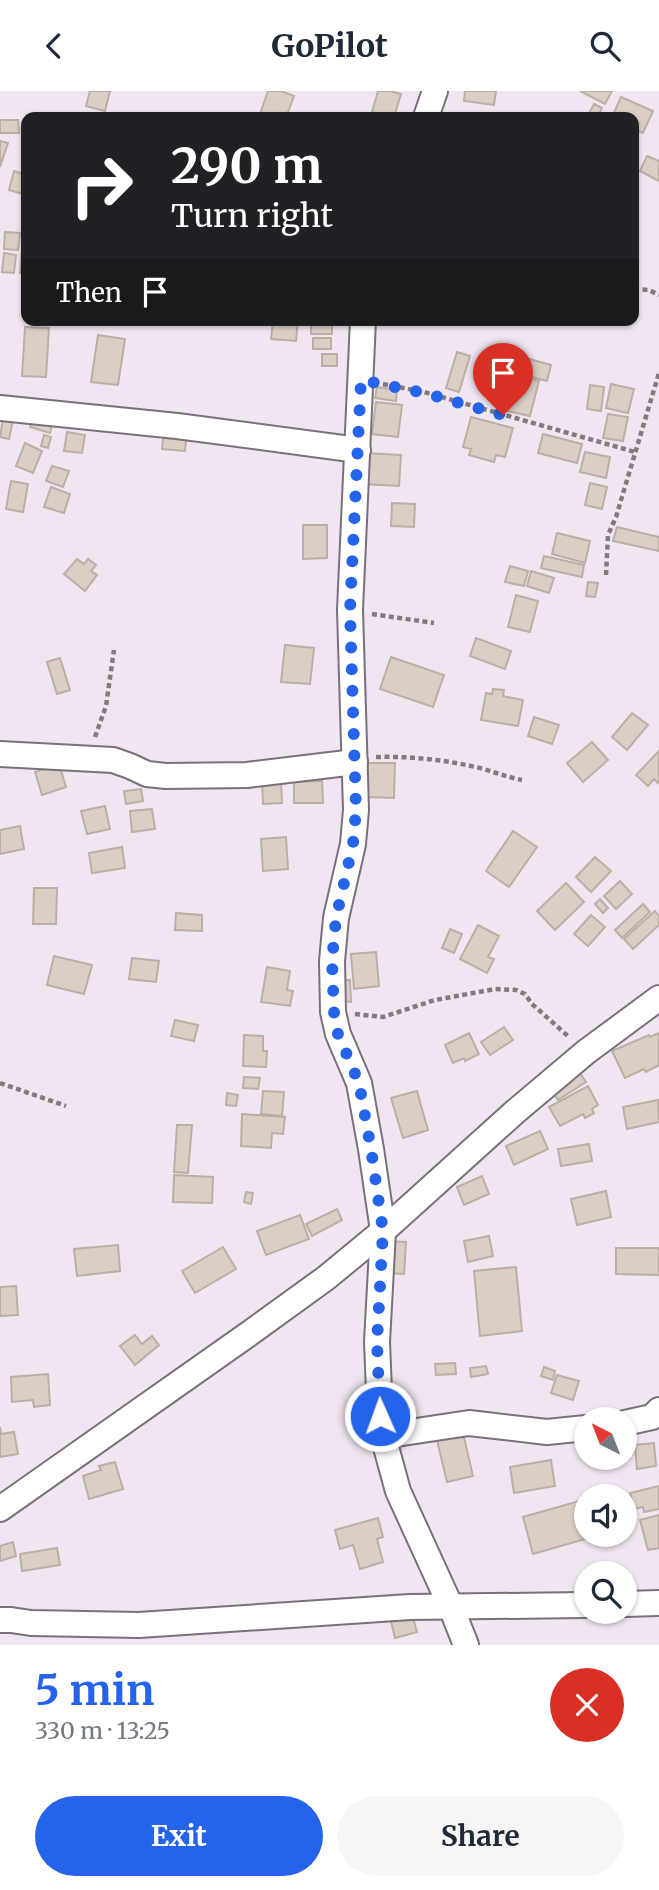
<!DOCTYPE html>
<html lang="en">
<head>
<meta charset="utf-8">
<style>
	body { margin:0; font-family:Merriweather,serif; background:#f6f6f7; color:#1f2937; height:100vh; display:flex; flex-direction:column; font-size:26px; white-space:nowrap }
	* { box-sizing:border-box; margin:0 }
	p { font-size:23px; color:#747a83 }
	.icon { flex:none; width:38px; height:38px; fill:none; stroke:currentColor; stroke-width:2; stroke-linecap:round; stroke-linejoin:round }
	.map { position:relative; height:1554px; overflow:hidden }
	.side { display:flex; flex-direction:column; background:#fff; flex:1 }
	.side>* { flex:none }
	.banner { position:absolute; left:21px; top:21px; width:618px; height:214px; border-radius:14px; box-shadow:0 2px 5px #0004; background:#202124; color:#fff; overflow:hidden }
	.needle { width:46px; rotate:318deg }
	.tools { position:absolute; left:574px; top:1316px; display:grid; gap:14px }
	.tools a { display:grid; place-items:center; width:63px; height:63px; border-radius:50%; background:#fff; box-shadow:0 2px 5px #0004; font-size:35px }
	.pin { position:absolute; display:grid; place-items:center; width:60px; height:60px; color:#fff; margin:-72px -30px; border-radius:50% 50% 50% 0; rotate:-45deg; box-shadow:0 0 7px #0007 }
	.pin .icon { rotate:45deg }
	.me { position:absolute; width:77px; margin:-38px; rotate:358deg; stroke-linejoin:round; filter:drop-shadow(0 0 5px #0008) }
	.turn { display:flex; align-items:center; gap:24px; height:147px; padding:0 35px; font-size:32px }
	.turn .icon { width:91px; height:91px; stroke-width:2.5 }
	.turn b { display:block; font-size:49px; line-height:60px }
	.then { display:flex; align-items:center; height:66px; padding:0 35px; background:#0003; gap:14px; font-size:26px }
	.round { display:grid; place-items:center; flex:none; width:74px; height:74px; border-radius:37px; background:#f6f6f7 }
	.head { display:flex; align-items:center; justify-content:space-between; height:119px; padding:0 35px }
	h1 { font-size:42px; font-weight:700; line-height:52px; color:#2563eb }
	.action { display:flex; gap:14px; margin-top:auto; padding:14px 35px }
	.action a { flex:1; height:80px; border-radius:42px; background:#2563eb; color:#fff; font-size:28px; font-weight:700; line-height:80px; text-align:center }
	.action a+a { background:#f6f6f7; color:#1f2937 }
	header { display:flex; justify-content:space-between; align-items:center; height:91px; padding:0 35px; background:#fff; font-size:32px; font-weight:700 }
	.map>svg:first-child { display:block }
	.building { fill:#dbcfc5; stroke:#bbafa5; stroke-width:2 }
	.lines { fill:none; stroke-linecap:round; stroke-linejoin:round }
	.minor-casing { stroke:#7a707b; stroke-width:28 }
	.path { stroke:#817a81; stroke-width:4.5; stroke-dasharray:5 3.5; stroke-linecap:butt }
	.minor { stroke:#fff; stroke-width:24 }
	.route { stroke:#2563eb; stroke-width:12; stroke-dasharray:0 21.6 }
</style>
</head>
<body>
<header><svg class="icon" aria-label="back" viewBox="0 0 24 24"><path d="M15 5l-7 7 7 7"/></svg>GoPilot<svg class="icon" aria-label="search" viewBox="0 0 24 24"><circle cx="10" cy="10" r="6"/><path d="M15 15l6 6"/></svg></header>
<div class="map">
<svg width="659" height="1554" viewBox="0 0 659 1554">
	<rect width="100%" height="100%" fill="#f0e6f1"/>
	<g class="building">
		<path d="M 90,0 L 110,0 L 105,20 L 86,15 Z"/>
		<path d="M 268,0 L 281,0 L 294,5 L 286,26 L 259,26 Z"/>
		<path d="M 378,0 L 390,0 L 401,3 L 394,26 L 372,21 Z"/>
		<path d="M 465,0 L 496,0 L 494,14 L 464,10 Z"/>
		<path d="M 580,0 L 612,0 L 605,13 Z"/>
		<path d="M 621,6 L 653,20 L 643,42 L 634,38 L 634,26 L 612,26 Z"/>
		<path d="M 594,13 L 602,17 L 598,26 L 587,26 Z"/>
		<path d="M 0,29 L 18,29 L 19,42 L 0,42 Z"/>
		<path d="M 0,50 L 8,52 L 0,76 Z"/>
		<path d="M 647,65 L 659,70 L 659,90 L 640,80 Z"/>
		<path d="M 14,80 L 26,84 L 26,104 L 9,99 Z"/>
		<path d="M 5,141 L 20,142 L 18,159 L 4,158 Z"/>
		<path d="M 22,160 L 26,160 L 26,182 L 20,182 Z"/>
		<path d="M 4,162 L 16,164 L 14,182 L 2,181 Z"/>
		<path d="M 273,229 L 298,229 L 296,250 L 271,248 Z"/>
		<rect x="311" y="229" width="21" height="14"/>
		<path d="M 25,236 L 49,237 L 46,286 L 22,285 Z"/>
		<path d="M 98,244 L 125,248 L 118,294 L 91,291 Z"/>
		<rect x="313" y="247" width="18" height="11"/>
		<path d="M 457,261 L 470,265 L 459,301 L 446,297 Z"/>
		<rect x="322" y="263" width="15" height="12"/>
		<path d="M 515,264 L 551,274 L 547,290 L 510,280 Z"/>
		<path d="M 512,283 L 539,290 L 530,325 L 503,319 Z"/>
		<path d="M 611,293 L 634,298 L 628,322 L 606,317 Z"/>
		<path d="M 590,294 L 604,296 L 601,320 L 587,318 Z"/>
		<path d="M 377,296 L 397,299 L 396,310 L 375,307 Z"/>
		<path d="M 376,311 L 402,314 L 398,346 L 372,343 Z"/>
		<path d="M 34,322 L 54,327 L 50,342 L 30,336 Z"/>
		<path d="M 608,323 L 628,326 L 623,350 L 603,347 Z"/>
		<path d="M 471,326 L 513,337 L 505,366 L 496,364 L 494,371 L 469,364 L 471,358 L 463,356 Z"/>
		<path d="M 3,327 L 13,329 L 9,348 L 0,346 Z"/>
		<path d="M 164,337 L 187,339 L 185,360 L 162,358 Z"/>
		<path d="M 67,341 L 85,344 L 82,362 L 64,360 Z"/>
		<path d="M 543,343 L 582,353 L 577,372 L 538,362 Z"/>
		<path d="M 44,344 L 51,346 L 48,357 L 41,355 Z"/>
		<path d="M 25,352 L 42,360 L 33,382 L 16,375 Z"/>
		<path d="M 585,361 L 610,366 L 606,387 L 580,381 Z"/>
		<path d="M 365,362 L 401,364 L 399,395 L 363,393 Z"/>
		<path d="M 52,375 L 69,380 L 63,396 L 46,390 Z"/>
		<path d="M 11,390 L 28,393 L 23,421 L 6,418 Z"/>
		<path d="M 590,392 L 607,396 L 602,418 L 585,414 Z"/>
		<path d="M 51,396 L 70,403 L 64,422 L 44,416 Z"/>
		<path d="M 392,412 L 415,413 L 414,436 L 391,435 Z"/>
		<path d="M 303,434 L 327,434 L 327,467 L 303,468 Z"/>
		<path d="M 617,436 L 659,446 L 659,460 L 613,450 Z"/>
		<path d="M 557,442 L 590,450 L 585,472 L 552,463 Z"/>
		<path d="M 544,465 L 584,474 L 582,486 L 541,477 Z"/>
		<path d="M 77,468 L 84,473 L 88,468 L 96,474 L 91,480 L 97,484 L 85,500 L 64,483 Z"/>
		<path d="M 510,475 L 528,480 L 524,495 L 505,491 Z"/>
		<path d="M 531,480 L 554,487 L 549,502 L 527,495 Z"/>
		<path d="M 588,491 L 598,492 L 595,506 L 586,505 Z"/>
		<path d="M 516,504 L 538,510 L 530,541 L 508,536 Z"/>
		<path d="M 476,547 L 511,560 L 505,578 L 470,565 Z"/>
		<path d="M 285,554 L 314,557 L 310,593 L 281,591 Z"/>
		<path d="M 391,566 L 444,584 L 433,616 L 380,598 Z"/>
		<path d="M 60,567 L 70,599 L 57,603 L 47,571 Z"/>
		<path d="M 493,598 L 504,599 L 503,605 L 523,609 L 518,635 L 481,629 L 486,602 L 492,603 Z"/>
		<path d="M 632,622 L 648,634 L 627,659 L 612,646 Z"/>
		<path d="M 534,626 L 559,634 L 552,653 L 528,645 Z"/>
		<path d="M 592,651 L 608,669 L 583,691 L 567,672 Z"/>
		<path d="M 659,660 L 659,691 L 658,692 L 654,688 L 648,695 L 636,684 Z"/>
		<path d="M 366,672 L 395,672 L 394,707 L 365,706 Z"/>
		<path d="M 59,673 L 66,696 L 42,704 L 35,681 Z"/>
		<path d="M 262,689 L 281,689 L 282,712 L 263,713 Z"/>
		<path d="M 322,690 L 323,712 L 294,712 L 294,691 Z"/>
		<path d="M 141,698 L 143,710 L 126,713 L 124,700 Z"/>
		<path d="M 105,715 L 110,738 L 87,743 L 81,720 Z"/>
		<path d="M 152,718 L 155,738 L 132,741 L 130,720 Z"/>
		<path d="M 20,735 L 24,758 L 0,763 L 0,739 Z"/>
		<path d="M 513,740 L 537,756 L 509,796 L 486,780 Z"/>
		<path d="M 286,746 L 288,778 L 263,780 L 261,748 Z"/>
		<path d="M 122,756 L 125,777 L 92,782 L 89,762 Z"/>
		<path d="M 595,766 L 611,780 L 591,801 L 576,786 Z"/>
		<path d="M 620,790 L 632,803 L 616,818 L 604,805 Z"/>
		<path d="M 566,792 L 584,811 L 555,839 L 537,820 Z"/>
		<path d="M 34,797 L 57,797 L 56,833 L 33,833 Z"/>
		<path d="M 600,808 L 608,817 L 603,822 L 595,813 Z"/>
		<path d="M 643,813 L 650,821 L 622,847 L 615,839 Z"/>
		<path d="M 655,820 L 659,825 L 659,834 L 633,858 L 624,848 Z"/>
		<path d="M 176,822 L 202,824 L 202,840 L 175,839 Z"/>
		<path d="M 591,824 L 605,836 L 588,855 L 574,843 Z"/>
		<path d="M 478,834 L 499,845 L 488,866 L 494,868 L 487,882 L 460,868 Z"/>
		<path d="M 450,838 L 462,843 L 454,862 L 442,857 Z"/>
		<path d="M 376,861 L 379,895 L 354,898 L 351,863 Z"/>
		<path d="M 54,865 L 92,874 L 84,903 L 47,894 Z"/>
		<path d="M 132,867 L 159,870 L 156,891 L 129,888 Z"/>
		<path d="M 267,876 L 290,880 L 287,899 L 293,900 L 290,915 L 261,911 Z"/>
		<path d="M 338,889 L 350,889 L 351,911 L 338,910 Z"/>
		<path d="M 175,929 L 198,934 L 194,950 L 171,945 Z"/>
		<path d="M 504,936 L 513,949 L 490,964 L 481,951 Z"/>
		<path d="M 469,942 L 479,963 L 465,970 L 464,967 L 453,972 L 445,954 Z"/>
		<path d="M 659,942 L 659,974 L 646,981 L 644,978 L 625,987 L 612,960 L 649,944 L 650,946 Z"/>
		<path d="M 244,944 L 263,945 L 263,960 L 267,960 L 266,976 L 243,975 Z"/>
		<path d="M 576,976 L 586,991 L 558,1009 L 548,994 Z"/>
		<path d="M 244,986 L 260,987 L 258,998 L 243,997 Z"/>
		<path d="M 588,995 L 598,1014 L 592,1018 L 594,1022 L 585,1027 L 583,1023 L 560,1035 L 549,1016 Z"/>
		<path d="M 263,1000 L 284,1001 L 282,1025 L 261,1023 Z"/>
		<path d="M 417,1000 L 428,1039 L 403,1047 L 391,1007 Z"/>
		<path d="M 227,1002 L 238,1004 L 236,1015 L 226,1014 Z"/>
		<path d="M 658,1009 L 659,1031 L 627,1038 L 623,1016 Z"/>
		<path d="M 242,1023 L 285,1026 L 283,1043 L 272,1042 L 271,1057 L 241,1055 Z"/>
		<path d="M 177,1034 L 192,1034 L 188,1082 L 174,1081 Z"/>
		<path d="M 540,1040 L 548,1058 L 514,1074 L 506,1055 Z"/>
		<path d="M 589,1053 L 592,1070 L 561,1075 L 558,1058 Z"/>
		<path d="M 174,1084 L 213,1086 L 212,1112 L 173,1111 Z"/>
		<path d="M 482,1085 L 489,1103 L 464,1114 L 457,1096 Z"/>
		<path d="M 606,1100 L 611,1126 L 577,1134 L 571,1108 Z"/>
		<path d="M 246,1101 L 253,1102 L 251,1113 L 244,1111 Z"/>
		<path d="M 337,1118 L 342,1129 L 312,1145 L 306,1133 Z"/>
		<path d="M 300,1124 L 309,1148 L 266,1164 L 257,1140 Z"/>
		<path d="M 489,1145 L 493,1165 L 468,1171 L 464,1150 Z"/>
		<path d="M 388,1150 L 406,1151 L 404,1183 L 386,1182 Z"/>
		<path d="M 118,1154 L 120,1180 L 77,1185 L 74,1158 Z"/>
		<path d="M 223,1156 L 236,1178 L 195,1202 L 182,1180 Z"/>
		<path d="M 616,1157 L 659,1157 L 659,1184 L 616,1183 Z"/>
		<path d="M 516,1176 L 522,1240 L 480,1245 L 474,1180 Z"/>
		<path d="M 16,1195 L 18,1224 L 0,1225 L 0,1196 Z"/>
		<path d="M 135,1244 L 142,1253 L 152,1245 L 159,1254 L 135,1274 L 120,1255 Z"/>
		<path d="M 455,1272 L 456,1283 L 436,1284 L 435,1273 Z"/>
		<path d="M 486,1275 L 488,1283 L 471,1286 L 470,1277 Z"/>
		<path d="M 544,1276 L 555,1280 L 553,1289 L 541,1285 Z"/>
		<path d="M 48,1283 L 50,1314 L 34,1316 L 33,1309 L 12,1311 L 11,1286 Z"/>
		<path d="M 557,1284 L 579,1290 L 573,1309 L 551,1302 Z"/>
		<path d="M 0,1336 L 1,1343 L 14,1341 L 18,1363 L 0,1366 Z"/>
		<path d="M 462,1338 L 473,1385 L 447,1391 L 436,1345 Z"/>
		<path d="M 654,1352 L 656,1375 L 637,1378 L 635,1354 Z"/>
		<path d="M 551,1369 L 555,1395 L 514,1402 L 510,1376 Z"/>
		<path d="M 115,1371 L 123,1398 L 89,1408 L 83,1385 L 101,1379 L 99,1375 Z"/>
		<path d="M 659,1395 L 659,1418 L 644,1421 L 643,1416 L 634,1418 L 630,1402 Z"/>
		<path d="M 586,1408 L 586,1444 L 599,1444 L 533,1463 L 523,1426 Z"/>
		<path d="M 659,1424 L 659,1457 L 648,1459 L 640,1429 Z"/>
		<path d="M 378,1427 L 383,1446 L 377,1448 L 383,1471 L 360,1478 L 353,1454 L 340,1458 L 335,1439 Z"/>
		<path d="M 13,1451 L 16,1465 L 0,1470 L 0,1455 Z"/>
		<path d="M 57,1457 L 60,1474 L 22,1480 L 20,1463 Z"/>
		<path d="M 410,1516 L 417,1541 L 395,1547 L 389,1522 Z"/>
	</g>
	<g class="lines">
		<g class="minor-casing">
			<g id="minor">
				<path d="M 426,26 L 435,0"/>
				<path d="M 363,229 L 350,519 L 356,719 L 353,753 L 336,827 L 332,870 L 333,921 L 338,943 L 359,992 L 371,1058 L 383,1140 L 377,1251 L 380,1325 L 383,1345 L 398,1400 L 451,1516 L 466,1554"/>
				<path d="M 0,317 L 177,335 L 358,359"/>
				<path d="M 0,663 L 113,669 L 130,675 L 147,683 L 166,685 L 247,684 L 355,671"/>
				<path d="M 625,1332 L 652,1326 L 659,1319"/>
				<path d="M 383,1345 L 469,1332 L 547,1341 L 586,1337"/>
				<path d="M 0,1418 L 250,1242 L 326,1187 L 383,1140 L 516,1020 L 586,961 L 659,907"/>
				<path d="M 625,1513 L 659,1512"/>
				<path d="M 0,1529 L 11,1529 L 31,1532 L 139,1534 L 410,1516 L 586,1514"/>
			</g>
		</g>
		<g class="path">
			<path d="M 634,198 L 649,199 L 659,204"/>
			<path d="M 383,293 L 424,301 L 635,361"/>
			<path d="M 606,484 L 608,444 L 616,426 L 659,282"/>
			<path d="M 372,523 L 434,532"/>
			<path d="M 95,646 L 106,615 L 114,559"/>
			<path d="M 376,666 C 411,665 446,669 480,677 C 494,681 507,686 522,689"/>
			<path d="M 355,923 L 383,926 L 435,909 L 495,898 L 516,899 L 525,903 L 532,913 L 569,946"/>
			<path d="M 0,992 L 66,1015"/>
		</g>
		<use href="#minor" class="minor"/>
	</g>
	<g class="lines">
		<path class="route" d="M 380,1325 L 377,1251 L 383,1140 L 371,1058 L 359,992 L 338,943 L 334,921 L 332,870 L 336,827 L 353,753 L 356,719 L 350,519 L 361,289 L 424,302 L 503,324"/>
	</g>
</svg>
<div class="tools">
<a><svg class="needle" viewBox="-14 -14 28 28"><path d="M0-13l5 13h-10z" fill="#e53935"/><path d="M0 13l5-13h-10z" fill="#747a83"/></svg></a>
<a><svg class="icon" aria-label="sound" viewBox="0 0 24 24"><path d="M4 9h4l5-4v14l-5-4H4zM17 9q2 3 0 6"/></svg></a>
<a><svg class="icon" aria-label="search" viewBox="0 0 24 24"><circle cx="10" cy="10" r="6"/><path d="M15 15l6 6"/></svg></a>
</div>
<div class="pin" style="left:503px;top:324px;background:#d93025"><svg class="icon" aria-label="arrive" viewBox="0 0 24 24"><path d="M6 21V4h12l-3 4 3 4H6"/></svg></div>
<svg class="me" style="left:380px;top:1325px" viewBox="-20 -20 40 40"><circle r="17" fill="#2563eb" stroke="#fff" stroke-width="3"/><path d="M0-11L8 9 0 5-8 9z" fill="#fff"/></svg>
<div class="banner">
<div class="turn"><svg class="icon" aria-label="right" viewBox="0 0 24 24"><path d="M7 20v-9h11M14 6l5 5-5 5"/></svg><div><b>290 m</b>Turn right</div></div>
<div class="then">Then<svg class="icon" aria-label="arrive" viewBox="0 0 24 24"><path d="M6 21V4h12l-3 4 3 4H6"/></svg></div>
</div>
</div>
<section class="side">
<div class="head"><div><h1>5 min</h1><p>330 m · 13:25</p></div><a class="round" style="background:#d93025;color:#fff"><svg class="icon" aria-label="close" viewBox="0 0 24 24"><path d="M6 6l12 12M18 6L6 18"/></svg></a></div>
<div class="action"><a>Exit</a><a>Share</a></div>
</section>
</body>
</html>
